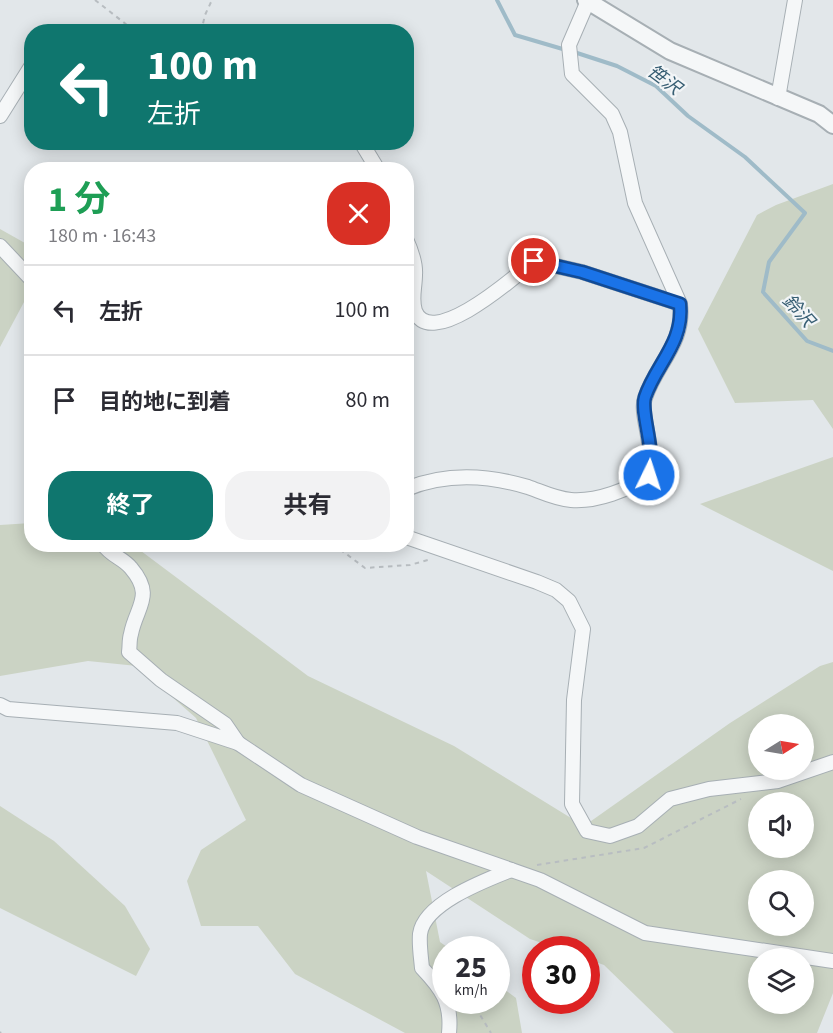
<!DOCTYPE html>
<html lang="ja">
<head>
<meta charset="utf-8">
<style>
	body { margin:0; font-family:"Source Sans 3","Noto Sans JP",sans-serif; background:#f2f2f3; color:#2b2b33; height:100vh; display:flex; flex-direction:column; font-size:22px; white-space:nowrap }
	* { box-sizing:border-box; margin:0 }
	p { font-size:20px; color:#7c7c81 }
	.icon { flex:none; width:33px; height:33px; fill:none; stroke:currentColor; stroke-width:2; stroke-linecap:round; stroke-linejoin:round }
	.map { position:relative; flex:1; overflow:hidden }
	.details { position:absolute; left:24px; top:162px; width:390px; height:390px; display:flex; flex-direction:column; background:#fff; border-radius:24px; box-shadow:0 3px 15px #0003 }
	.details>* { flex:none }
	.banner { position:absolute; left:24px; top:24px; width:390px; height:126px; border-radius:24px; box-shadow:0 3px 15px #0003; background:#0f766e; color:#fff; overflow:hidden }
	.needle { width:39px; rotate:79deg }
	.buttons { position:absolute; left:748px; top:714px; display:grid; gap:12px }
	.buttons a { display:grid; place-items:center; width:66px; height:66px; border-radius:50%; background:#fff; box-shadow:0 3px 15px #0003; font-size:30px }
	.speed { position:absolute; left:432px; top:936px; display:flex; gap:12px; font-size:30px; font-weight:700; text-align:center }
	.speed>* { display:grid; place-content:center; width:78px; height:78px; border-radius:50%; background:#fff; box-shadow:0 3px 15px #0003; line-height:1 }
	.speed small { font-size:15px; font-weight:400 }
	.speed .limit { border:9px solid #d22; background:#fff; color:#111 }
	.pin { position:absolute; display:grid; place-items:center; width:51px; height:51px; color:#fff; margin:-26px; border:3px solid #fff; border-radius:50%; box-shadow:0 2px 6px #0007 }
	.me { position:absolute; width:66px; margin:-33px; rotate:4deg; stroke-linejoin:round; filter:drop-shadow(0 0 4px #0008) }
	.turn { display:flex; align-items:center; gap:21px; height:126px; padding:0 24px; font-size:27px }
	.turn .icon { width:78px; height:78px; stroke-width:2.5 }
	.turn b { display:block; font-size:42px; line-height:51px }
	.round { display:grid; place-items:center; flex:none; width:63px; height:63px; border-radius:24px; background:#f2f2f3 }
	.overview { display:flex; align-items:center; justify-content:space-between; height:102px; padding:0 24px }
	h1 { font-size:36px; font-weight:700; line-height:45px; color:#1e9e55 }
	.cta { display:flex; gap:12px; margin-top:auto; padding:12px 24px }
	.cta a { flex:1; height:69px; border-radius:24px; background:#0f766e; color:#fff; font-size:24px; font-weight:700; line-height:69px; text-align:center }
	.cta a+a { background:#f2f2f3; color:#2b2b33 }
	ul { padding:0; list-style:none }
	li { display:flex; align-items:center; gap:18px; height:90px; padding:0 24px; border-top:2px solid #e1e1e2 }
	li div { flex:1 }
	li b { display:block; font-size:22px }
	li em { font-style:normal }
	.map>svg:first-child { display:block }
	.green { fill:#cbd3c4; fill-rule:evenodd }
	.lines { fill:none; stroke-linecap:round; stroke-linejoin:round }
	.stream { stroke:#9fbbc8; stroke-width:4 }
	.minor-casing { stroke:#a7afb4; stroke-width:16 }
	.tertiary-casing { stroke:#a7afb4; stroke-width:20 }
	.path { stroke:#b8bdc1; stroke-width:2; stroke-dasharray:4.5 4.5; stroke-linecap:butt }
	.minor { stroke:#f5f7f8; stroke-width:14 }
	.tertiary { stroke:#f5f7f8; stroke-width:16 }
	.route-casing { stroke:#114b97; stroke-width:15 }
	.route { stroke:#1a73e8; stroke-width:10 }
	.labels { text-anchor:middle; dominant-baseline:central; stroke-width:4.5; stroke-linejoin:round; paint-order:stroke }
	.water-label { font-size:18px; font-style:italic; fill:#375e73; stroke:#f2f5f7 }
</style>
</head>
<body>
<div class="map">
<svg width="833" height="1033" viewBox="0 0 833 1033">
	<rect width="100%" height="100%" fill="#e2e7ea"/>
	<g class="green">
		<path d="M 833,184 L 833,429 L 813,400 L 735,403 L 698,329 L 757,215 L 776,205 Z"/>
		<path d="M 0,229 L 32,247 L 31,289 L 0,347 Z"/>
		<path d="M 833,457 L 833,571 L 700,504 Z"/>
		<path d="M 31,523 L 32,544 L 133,545 L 308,676 L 454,746 L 584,826 L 730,723 L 820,666 L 833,662 L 833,993 L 817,1033 L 674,1033 L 604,965 L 587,959 L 586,950 L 560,949 L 530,939 L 426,871 L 440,942 L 450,949 L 446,950 L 446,1000 L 496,1000 L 497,984 L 516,998 L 522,1033 L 405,1033 L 295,974 L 258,926 L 201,926 L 187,881 L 201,850 L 246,820 L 196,718 L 137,666 L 88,661 L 0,676 L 0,525 ZM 759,724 L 804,724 L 804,770 L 759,770 ZM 759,802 L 804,802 L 804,848 L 759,848 ZM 759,880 L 804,880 L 804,926 L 759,926 ZM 759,958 L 804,958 L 804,1004 L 759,1004 Z"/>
		<path d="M 0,806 L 54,841 L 125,906 L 150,949 L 136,976 L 0,908 Z"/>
	</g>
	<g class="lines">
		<g class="stream">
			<path d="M 497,0 L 515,35 L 566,50"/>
			<path d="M 574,52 L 617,66 L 656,86 L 688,116 L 745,157 L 805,213 L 769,262 L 763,292 L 807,341 L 833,351"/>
		</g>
		<g class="minor-casing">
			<g id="minor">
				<path d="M 81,32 L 110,32"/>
				<path d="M 778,98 L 795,0"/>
				<path d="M 0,116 L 32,65"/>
				<path d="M 361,142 L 378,170"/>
				<path d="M 406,239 C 411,250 416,263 415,275 C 415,287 411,299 415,311 C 431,352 518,274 534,261 L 582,272 L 680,304"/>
				<path d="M 0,246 L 32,280"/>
				<path d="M 406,489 C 445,473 488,475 528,487 C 542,492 556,499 571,500 C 596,502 629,490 649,475 C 656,449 639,413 645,398 C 656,364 685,343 680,304 L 635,203 L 620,132 L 612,114 L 572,74 L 569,45 L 588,1"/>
				<path d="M 406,537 L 537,582 L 556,590 L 569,601 L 583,629 L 574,700 L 572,804 L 587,831 L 610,836 L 638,826 L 670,799 L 709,789 L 778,781 L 833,762"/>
				<path d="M 103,544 C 111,556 123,558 131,568 C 155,596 136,607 131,634 C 129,640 130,646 129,652 L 161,680 L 225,724 L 238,743"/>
				<path d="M 0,705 L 8,709 L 177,723 L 238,743 L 301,785 L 417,837 L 540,880 L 645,933 L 833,961"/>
				<path d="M 449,1033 C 452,1003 442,989 422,968 C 421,957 419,945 420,934 C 424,903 486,880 511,870"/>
			</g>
		</g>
		<g class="tertiary-casing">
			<path id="tertiary" d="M 586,0 L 670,51 L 819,114 L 833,125"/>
		</g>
		<g class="path">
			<path d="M 95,0 L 136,32"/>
			<path d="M 201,32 L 205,15 L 212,0"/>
			<path d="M 333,544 L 365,568 L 410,565 L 431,559"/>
			<path d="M 537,865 L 644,848 L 741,799"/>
			<path d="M 471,1000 L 491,1033"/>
			<path d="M 0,1032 L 1,1033"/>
		</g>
		<use href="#minor" class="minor"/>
		<use href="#tertiary" class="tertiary"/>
	</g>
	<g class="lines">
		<g class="route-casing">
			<path id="route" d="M 534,261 L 582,272 L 680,304 C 684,343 656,364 645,397 C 640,413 656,449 649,475"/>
		</g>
		<use href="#route" class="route"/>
	</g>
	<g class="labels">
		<g class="water-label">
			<text transform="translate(664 80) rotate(37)">笹沢</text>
			<text transform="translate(798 311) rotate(48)">鈴沢</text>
		</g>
	</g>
</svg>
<div class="buttons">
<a><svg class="needle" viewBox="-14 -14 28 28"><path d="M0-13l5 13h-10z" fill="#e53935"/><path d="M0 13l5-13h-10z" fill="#7c7c81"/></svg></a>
<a><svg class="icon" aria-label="sound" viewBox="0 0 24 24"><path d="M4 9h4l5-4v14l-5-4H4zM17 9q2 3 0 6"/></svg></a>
<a><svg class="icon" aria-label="search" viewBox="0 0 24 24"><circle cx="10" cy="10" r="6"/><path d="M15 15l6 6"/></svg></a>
<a><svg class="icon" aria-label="layers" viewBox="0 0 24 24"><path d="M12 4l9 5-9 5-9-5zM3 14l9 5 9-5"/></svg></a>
</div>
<div class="speed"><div>25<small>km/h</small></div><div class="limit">30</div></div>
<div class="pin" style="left:534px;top:261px;background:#d93025"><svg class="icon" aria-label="arrive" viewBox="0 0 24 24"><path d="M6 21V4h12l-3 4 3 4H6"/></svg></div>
<svg class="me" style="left:649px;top:475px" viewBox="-20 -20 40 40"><circle r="17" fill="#1a73e8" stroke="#fff" stroke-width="3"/><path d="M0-11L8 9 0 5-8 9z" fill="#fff"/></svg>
<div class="banner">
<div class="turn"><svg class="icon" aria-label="left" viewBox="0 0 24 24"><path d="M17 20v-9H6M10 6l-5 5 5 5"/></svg><div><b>100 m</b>左折</div></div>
</div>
<section class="details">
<div class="overview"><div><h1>1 分</h1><p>180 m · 16:43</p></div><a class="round" style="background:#d93025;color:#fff"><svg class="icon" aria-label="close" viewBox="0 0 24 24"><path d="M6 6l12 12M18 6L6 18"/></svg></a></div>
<ul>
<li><svg class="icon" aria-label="left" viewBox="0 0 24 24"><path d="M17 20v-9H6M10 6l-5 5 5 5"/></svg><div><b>左折</b></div><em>100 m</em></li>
<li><svg class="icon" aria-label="arrive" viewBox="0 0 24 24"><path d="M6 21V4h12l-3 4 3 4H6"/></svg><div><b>目的地に到着</b></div><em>80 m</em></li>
</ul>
<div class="cta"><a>終了</a><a>共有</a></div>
</section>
</div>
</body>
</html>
